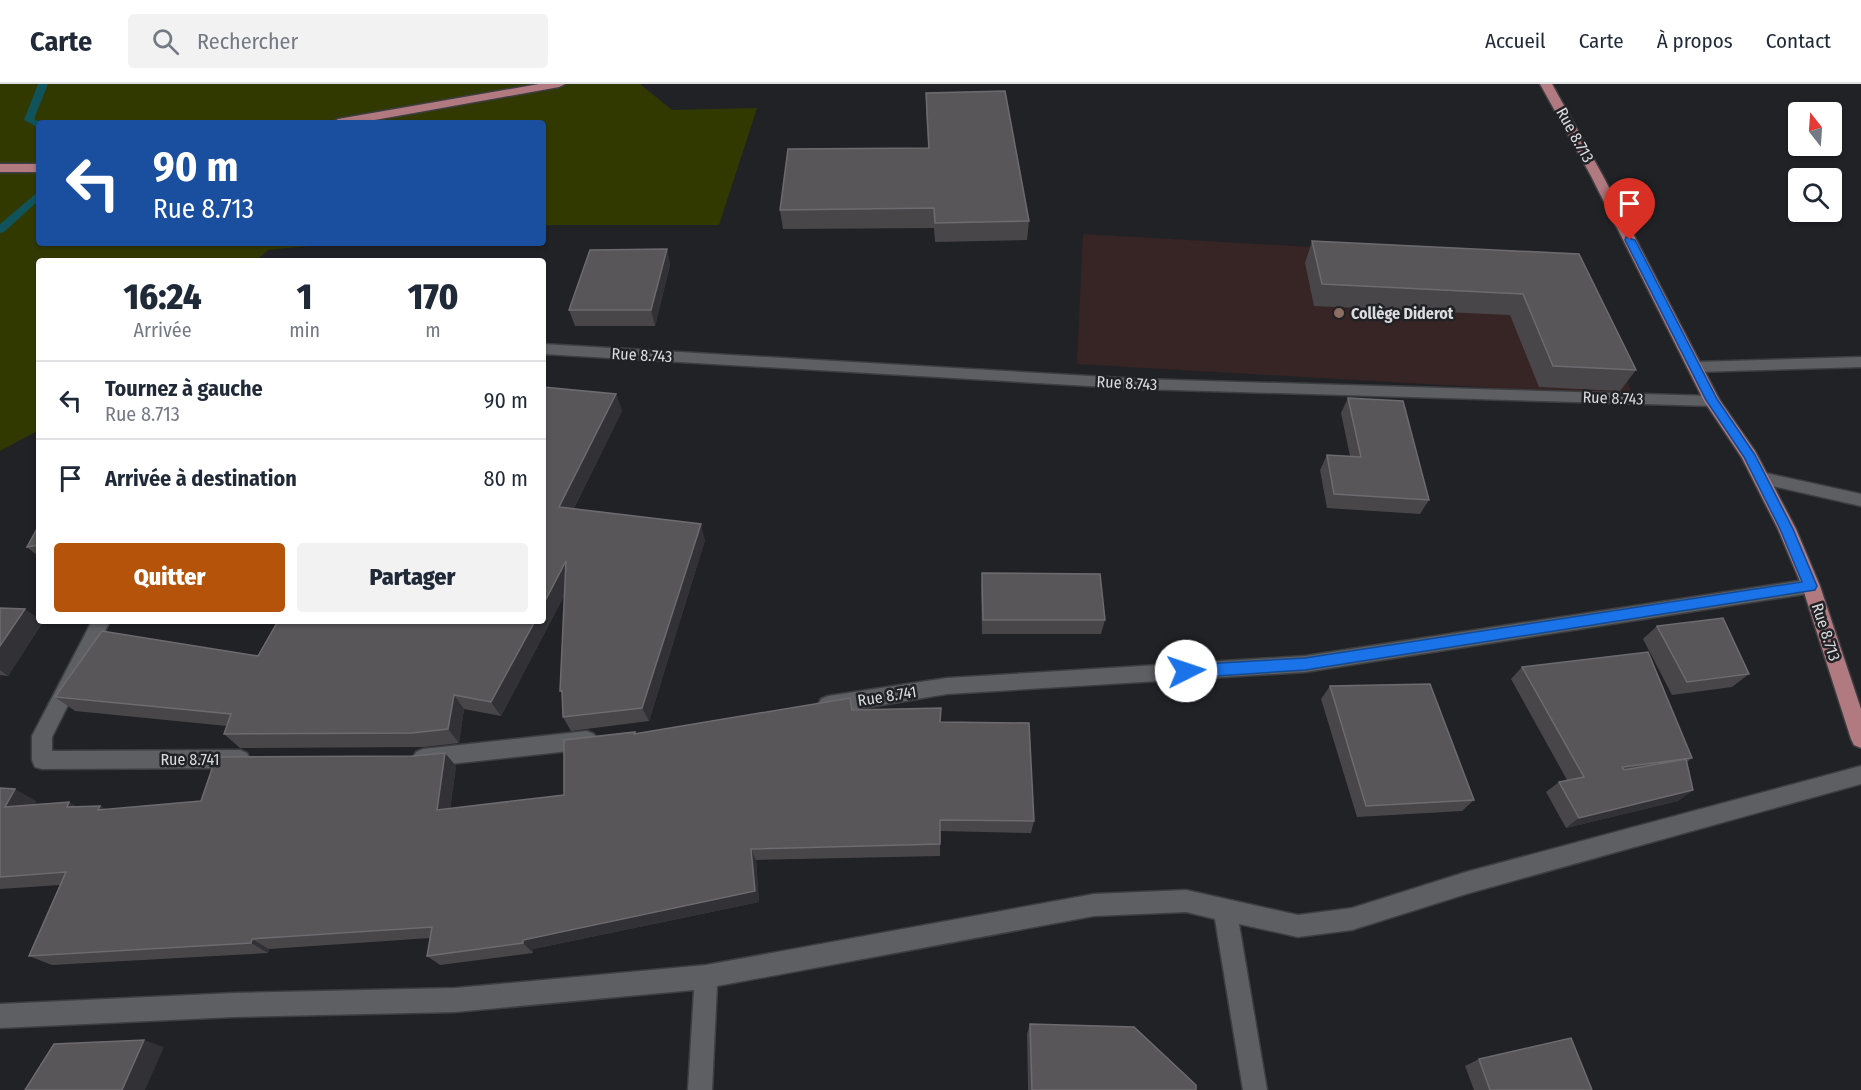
<!DOCTYPE html>
<html lang="fr">
<head>
<meta charset="utf-8">
<style>
	body { margin:0; font-family:"Fira Sans Condensed",sans-serif; background:#f2f2f3; color:#1f2937; height:100vh; display:flex; flex-direction:column; font-size:22px; white-space:nowrap }
	* { box-sizing:border-box; margin:0 }
	p { font-size:20px; color:#747a83 }
	.icon { flex:none; width:33px; height:33px; fill:none; stroke:currentColor; stroke-width:2; stroke-linecap:round; stroke-linejoin:round }
	.map { position:relative; flex:1; overflow:hidden }
	.panel { position:absolute; left:36px; top:174px; width:510px; height:366px; display:flex; flex-direction:column; background:#fff; border-radius:6px; box-shadow:0 2px 4px #0004 }
	.panel>* { flex:none }
	.hud { position:absolute; left:36px; top:36px; width:510px; height:126px; border-radius:6px; box-shadow:0 2px 4px #0004; background:#1a4fa0; color:#fff; overflow:hidden }
	.needle { width:39px; rotate:343deg }
	.controls { position:absolute; left:1788px; top:18px; display:grid; gap:12px }
	.controls a { display:grid; place-items:center; width:54px; height:54px; border-radius:6px; background:#fff; box-shadow:0 2px 4px #0004; font-size:30px }
	.pin { position:absolute; display:grid; place-items:center; width:51px; height:51px; color:#fff; margin:-62px -26px; border-radius:50% 50% 50% 0; rotate:-45deg; box-shadow:0 0 6px #0007 }
	.pin .icon { rotate:45deg }
	.me { position:absolute; width:66px; margin:-33px; rotate:86deg; stroke-linejoin:round; filter:drop-shadow(0 0 4px #0008) }
	.turn { display:flex; align-items:center; gap:21px; height:126px; padding:0 18px; font-size:27px }
	.turn .icon { width:78px; height:78px; stroke-width:2.5 }
	.turn b { display:block; font-size:42px; line-height:51px }
	.eta { display:flex; justify-content:space-evenly; align-items:center; height:102px; text-align:center }
	.eta b { font-size:36px; font-weight:800; line-height:42px }
	.primary-button { display:flex; gap:12px; margin-top:auto; padding:12px 18px }
	.primary-button a { flex:1; height:69px; border-radius:6px; background:#b45309; color:#fff; font-size:24px; font-weight:800; line-height:69px; text-align:center }
	.primary-button a+a { background:#f2f2f3; color:#1f2937 }
	ul { padding:0; list-style:none }
	li { display:flex; align-items:center; gap:18px; height:78px; padding:0 18px; border-top:2px solid #e0e1e3 }
	li div { flex:1 }
	li b { display:block; font-size:22px }
	li em { font-style:normal }
	header { display:flex; align-items:center; gap:36px; box-sizing:border-box; height:84px; padding:0 30px; background:#fff; border-bottom:2px solid #e0e1e3 }
	header strong { font-size:28px }
	nav { display:flex; gap:33px; margin-inline-start:auto; font-size:21px }
	.search { width:420px; height:54px; background:#f2f2f3; display:flex; align-items:center; gap:15px; box-sizing:border-box; padding:0 21px; border-radius:6px; color:#747a83; font-size:22px }
	.map>svg:first-child { display:block }
	.education { fill:#372424 }
	.green { fill:#323900 }
	.lines { fill:none; stroke-linecap:round; stroke-linejoin:round }
	.stream { fill:#11535a; fill-rule:evenodd }
	.minor-casing { stroke:#3d3e41; stroke-width:3 }
	.major-casing { stroke:#3d3e41; stroke-width:3 }
	.minor { fill:#5d5f63; fill-rule:evenodd }
	.major { fill:#b17980; fill-rule:evenodd }
	.wall { fill:#49464a }
	.shaded-wall { fill:#323135 }
	.building { fill:#59565a; stroke:#6d6b6f; stroke-width:1.5 }
	.route { fill:#1a73e8; stroke:#114b97; stroke-width:1.5 }
	.education-dot { fill:#8d6e63; stroke:#212226; stroke-width:2 }
	.labels { text-anchor:middle; dominant-baseline:central; stroke-width:5; stroke-linejoin:round; paint-order:stroke }
	.street-label { font-size:16px; fill:#dcdcdf; stroke:#212226 }
	.poi-label { font-size:16px; font-weight:bold; fill:#dcdcdf; stroke:#212226; text-anchor:start }
</style>
</head>
<body>
<header>
<strong>Carte</strong>
<div class="search"><svg class="icon" aria-label="search" viewBox="0 0 24 24"><circle cx="10" cy="10" r="6"/><path d="M15 15l6 6"/></svg>Rechercher</div>
<nav><a>Accueil</a><a>Carte</a><a>À propos</a><a>Contact</a></nav>
</header>
<div class="map">
<svg width="1861" height="1006" viewBox="0 0 1861 1006">
	<rect width="100%" height="100%" fill="#212226"/>
	<path class="education" d="M 1083,150 L 1576,178 L 1633,312 L 1077,280 Z"/>
	<path class="green" d="M 0,0 L 640,0 L 672,26 L 757,24 L 719,141 L 543,141 L 543,39 L 39,39 L 39,159 L 339,159 L 268,166 L 256,177 L 39,177 L 39,346 L 0,367 Z"/>
	<g class="lines">
		<g class="stream">
			<path d="M 38,0 L 48,0 L 34,35 L 43,39 L 39,39 L 39,44 L 24,36 Z"/>
			<path d="M 39,107 L 39,116 L 4,148 L 0,149 L 0,140 Z"/>
		</g>
		<g class="minor-casing">
			<g id="minor">
				<path d="M 543,260 L 1141,295 L 1712,312 L 1718,313 L 1720,317 L 1718,321 L 1712,322 L 1141,305 L 543,270 Z"/>
				<path d="M 1861,273 L 1861,283 L 1695,288 L 1687,283 L 1695,278 Z"/>
				<path d="M 1761,388 L 1861,410 L 1861,422 L 1755,398 L 1753,394 L 1755,390 Z"/>
				<path d="M 1811,495 L 1817,497 L 1820,502 L 1817,507 L 1811,509 L 1305,588 L 947,610 L 828,630 L 821,627 L 818,621 L 821,615 L 828,612 L 947,594 L 1305,572 Z"/>
				<path d="M 92,537 L 110,537 L 52,653 L 52,667 L 240,666 L 247,669 L 250,675 L 247,681 L 240,684 L 42,685 L 35,683 L 32,676 L 32,652 Z"/>
				<path d="M 587,647 L 594,650 L 597,656 L 594,662 L 587,665 L 423,683 L 416,680 L 413,674 L 416,668 L 423,665 Z"/>
				<path d="M 1861,682 L 1861,700 L 1466,810 L 1352,846 L 1298,853 L 1239,840 L 1267,1006 L 1243,1006 L 1215,835 L 1186,828 L 1094,832 L 717,902 L 712,1006 L 688,1006 L 694,906 L 455,928 L 234,933 L 0,944 L 0,920 L 234,909 L 455,904 L 706,881 L 1094,810 L 1186,806 L 1298,831 L 1352,824 L 1466,788 Z"/>
			</g>
		</g>
		<g class="major-casing">
			<g id="major">
				<path d="M 539,0 L 565,0 L 559,3 L 358,39 L 332,39 L 338,35 Z"/>
				<path d="M 1540,0 L 1552,0 L 1603,92 L 1719,315 L 1755,367 L 1796,445 L 1820,502 L 1861,625 L 1861,664 L 1854,661 L 1851,655 L 1802,502 L 1778,445 L 1742,374 L 1704,317 L 1591,92 Z"/>
				<rect x="0" y="80" width="39" height="8"/>
			</g>
		</g>
		<use href="#minor" class="minor"/>
		<use href="#major" class="major"/>
	</g>
	<g class="wall">
		<path d="M 926,9 L 1029,137 L 1027,156 L 935,158 L 934,144 L 783,145 L 780,126 L 928,64 L 926,28 Z"/>
		<path d="M 1312,157 L 1579,170 L 1636,286 L 1620,307 L 1539,303 L 1510,231 L 1314,222 L 1305,179 Z"/>
		<path d="M 667,165 L 670,181 L 655,242 L 575,242 L 569,226 Z"/>
		<path d="M 543,303 L 616,310 L 622,327 L 574,424 L 705,456 L 649,637 L 571,647 L 563,633 L 563,611 L 560,607 L 565,510 L 501,632 L 464,625 L 459,659 L 424,663 L 240,664 L 224,650 L 227,642 L 75,627 L 55,613 L 258,572 Z"/>
		<path d="M 1348,314 L 1429,416 L 1420,430 L 1327,424 L 1320,386 L 1327,371 L 1350,372 L 1341,329 Z"/>
		<path d="M 39,441 L 39,473 L 27,463 Z"/>
		<path d="M 982,489 L 1105,536 L 1101,550 L 982,550 L 981,503 Z"/>
		<path d="M 0,524 L 43,538 L 8,592 L 0,591 Z"/>
		<path d="M 1657,542 L 1749,590 L 1732,603 L 1672,611 L 1643,555 Z"/>
		<path d="M 1522,583 L 1692,674 L 1687,678 L 1693,706 L 1678,717 L 1566,744 L 1546,708 L 1559,698 L 1567,696 L 1511,595 Z"/>
		<path d="M 1330,602 L 1474,716 L 1462,727 L 1357,733 L 1321,615 Z"/>
		<path d="M 852,626 L 940,638 L 1034,737 L 1031,749 L 940,747 L 940,772 L 756,776 L 759,818 L 533,865 L 533,869 L 440,881 L 427,872 L 430,854 L 269,865 L 268,869 L 52,881 L 29,872 L 60,801 L 0,805 L 0,704 L 36,717 L 35,720 L 69,718 L 77,723 L 100,722 L 107,726 L 201,717 L 456,682 L 450,725 L 564,711 L 635,648 L 636,650 Z"/>
		<path d="M 1030,940 L 1196,1006 L 1028,1006 L 1027,950 Z"/>
		<path d="M 1479,975 L 1592,1006 L 1474,1006 L 1465,982 Z"/>
	</g>
	<g class="shaded-wall">
		<path d="M 667,165 L 670,181 L 655,242 L 651,226 Z"/>
		<path d="M 616,310 L 622,327 L 566,439 L 559,423 Z"/>
		<path d="M 701,440 L 705,456 L 649,637 L 642,624 Z"/>
		<path d="M 566,477 L 574,493 L 501,632 L 491,618 L 535,537 L 543,537 L 543,521 Z"/>
		<path d="M 25,525 L 39,535 L 39,537 L 43,538 L 8,592 L 0,586 L 0,562 Z"/>
		<path d="M 454,611 L 464,625 L 459,659 L 448,645 Z"/>
		<path d="M 445,669 L 456,682 L 448,738 L 437,726 Z"/>
		<path d="M 15,705 L 36,717 L 26,735 L 5,723 Z"/>
		<path d="M 1693,706 L 1678,717 L 1566,744 L 1579,734 Z"/>
		<path d="M 69,718 L 89,730 L 67,723 Z"/>
		<path d="M 100,722 L 120,734 L 98,726 Z"/>
		<path d="M 751,765 L 756,776 L 759,818 L 533,865 L 533,869 L 523,859 L 523,856 Z"/>
		<path d="M 252,855 L 269,865 L 268,869 L 251,859 Z"/>
		<path d="M 144,956 L 164,963 L 145,1006 L 122,1006 Z"/>
	</g>
	<g class="building">
		<path d="M 1005,7 L 1029,137 L 935,139 L 934,124 L 780,126 L 788,65 L 929,64 L 926,9 Z"/>
		<path d="M 1312,157 L 1579,170 L 1636,286 L 1553,282 L 1523,210 L 1322,200 Z"/>
		<path d="M 667,165 L 651,226 L 569,226 L 590,166 Z"/>
		<path d="M 543,303 L 616,310 L 559,423 L 701,440 L 642,624 L 563,633 L 562,607 L 560,607 L 566,477 L 543,521 Z"/>
		<path d="M 1348,314 L 1403,317 L 1429,416 L 1334,410 L 1327,371 L 1361,373 Z"/>
		<path d="M 39,441 L 39,461 L 27,463 Z"/>
		<path d="M 982,489 L 1100,490 L 1105,536 L 983,536 Z"/>
		<path d="M 0,524 L 25,525 L 0,562 Z"/>
		<path d="M 1723,534 L 1749,590 L 1687,598 L 1657,542 Z"/>
		<path d="M 278,537 L 535,537 L 491,618 L 454,611 L 448,645 L 412,649 L 224,650 L 231,630 L 55,613 L 102,547 L 258,572 Z"/>
		<path d="M 1648,568 L 1692,674 L 1622,683 L 1624,686 L 1686,675 L 1693,706 L 1579,734 L 1559,698 L 1584,693 L 1522,583 Z"/>
		<path d="M 1430,600 L 1474,716 L 1366,722 L 1330,602 Z"/>
		<path d="M 850,614 L 852,626 L 941,624 L 940,638 L 1029,639 L 1034,737 L 940,736 L 940,760 L 751,765 L 755,807 L 523,856 L 523,859 L 427,872 L 432,843 L 252,855 L 251,859 L 29,872 L 66,788 L 0,793 L 0,704 L 15,705 L 5,723 L 69,718 L 67,723 L 100,722 L 98,726 L 201,717 L 216,673 L 412,672 L 445,669 L 437,726 L 564,711 L 564,656 L 635,648 L 634,650 Z"/>
		<path d="M 1030,940 L 1134,943 L 1196,1001 L 1196,1006 L 1032,1006 Z"/>
		<path d="M 1571,954 L 1592,1006 L 1490,1006 L 1479,975 Z"/>
		<path d="M 144,956 L 122,1006 L 25,1006 L 54,960 Z"/>
	</g>
	<path class="route" d="M 1626,153 L 1635,156 L 1717,315 L 1755,371 L 1793,445 L 1817,502 L 1815,506 L 1305,586 L 1186,594 L 1181,592 L 1179,587 L 1181,583 L 1186,581 L 1305,574 L 1802,498 L 1780,445 L 1744,373 L 1706,316 L 1625,156 Z"/>
	<circle class="education-dot" cx="1339" cy="229" r="6"/>
	<g class="labels">
		<g class="street-label">
			<text transform="translate(1575 51) rotate(61)">Rue 8.713</text>
			<text transform="translate(642 271) rotate(3)">Rue 8.743</text>
			<text transform="translate(1127 299) rotate(3)">Rue 8.743</text>
			<text transform="translate(1613 314) rotate(2)">Rue 8.743</text>
			<text transform="translate(1826 548) rotate(72)">Rue 8.713</text>
			<text transform="translate(887 612) rotate(-9)">Rue 8.741</text>
			<text x="190" y="675">Rue 8.741</text>
		</g>
		<g class="poi-label">
			<text x="1351" y="229">Collège Diderot</text>
		</g>
	</g>
</svg>
<div class="controls">
<a><svg class="needle" viewBox="-14 -14 28 28"><path d="M0-13l5 13h-10z" fill="#e53935"/><path d="M0 13l5-13h-10z" fill="#747a83"/></svg></a>
<a><svg class="icon" aria-label="search" viewBox="0 0 24 24"><circle cx="10" cy="10" r="6"/><path d="M15 15l6 6"/></svg></a>
</div>
<div class="pin" style="left:1630px;top:156px;background:#d93025"><svg class="icon" aria-label="arrive" viewBox="0 0 24 24"><path d="M6 21V4h12l-3 4 3 4H6"/></svg></div>
<svg class="me" style="left:1186px;top:587px" viewBox="-20 -20 40 40"><circle r="19" fill="#fff"/><path d="M0-13L10 11 0 6-10 11z" fill="#1a73e8"/></svg>
<div class="hud">
<div class="turn"><svg class="icon" aria-label="left" viewBox="0 0 24 24"><path d="M17 20v-9H6M10 6l-5 5 5 5"/></svg><div><b>90 m</b>Rue 8.713</div></div>
</div>
<section class="panel">
<div class="eta">
<div><b>16:24</b><p>Arrivée</p></div>
<div><b>1</b><p>min</p></div>
<div><b>170</b><p>m</p></div>
</div>
<ul>
<li><svg class="icon" aria-label="left" viewBox="0 0 24 24"><path d="M17 20v-9H6M10 6l-5 5 5 5"/></svg><div><b>Tournez à gauche</b><p>Rue 8.713</p></div><em>90 m</em></li>
<li><svg class="icon" aria-label="arrive" viewBox="0 0 24 24"><path d="M6 21V4h12l-3 4 3 4H6"/></svg><div><b>Arrivée à destination</b></div><em>80 m</em></li>
</ul>
<div class="primary-button"><a>Quitter</a><a>Partager</a></div>
</section>
</div>
</body>
</html>
